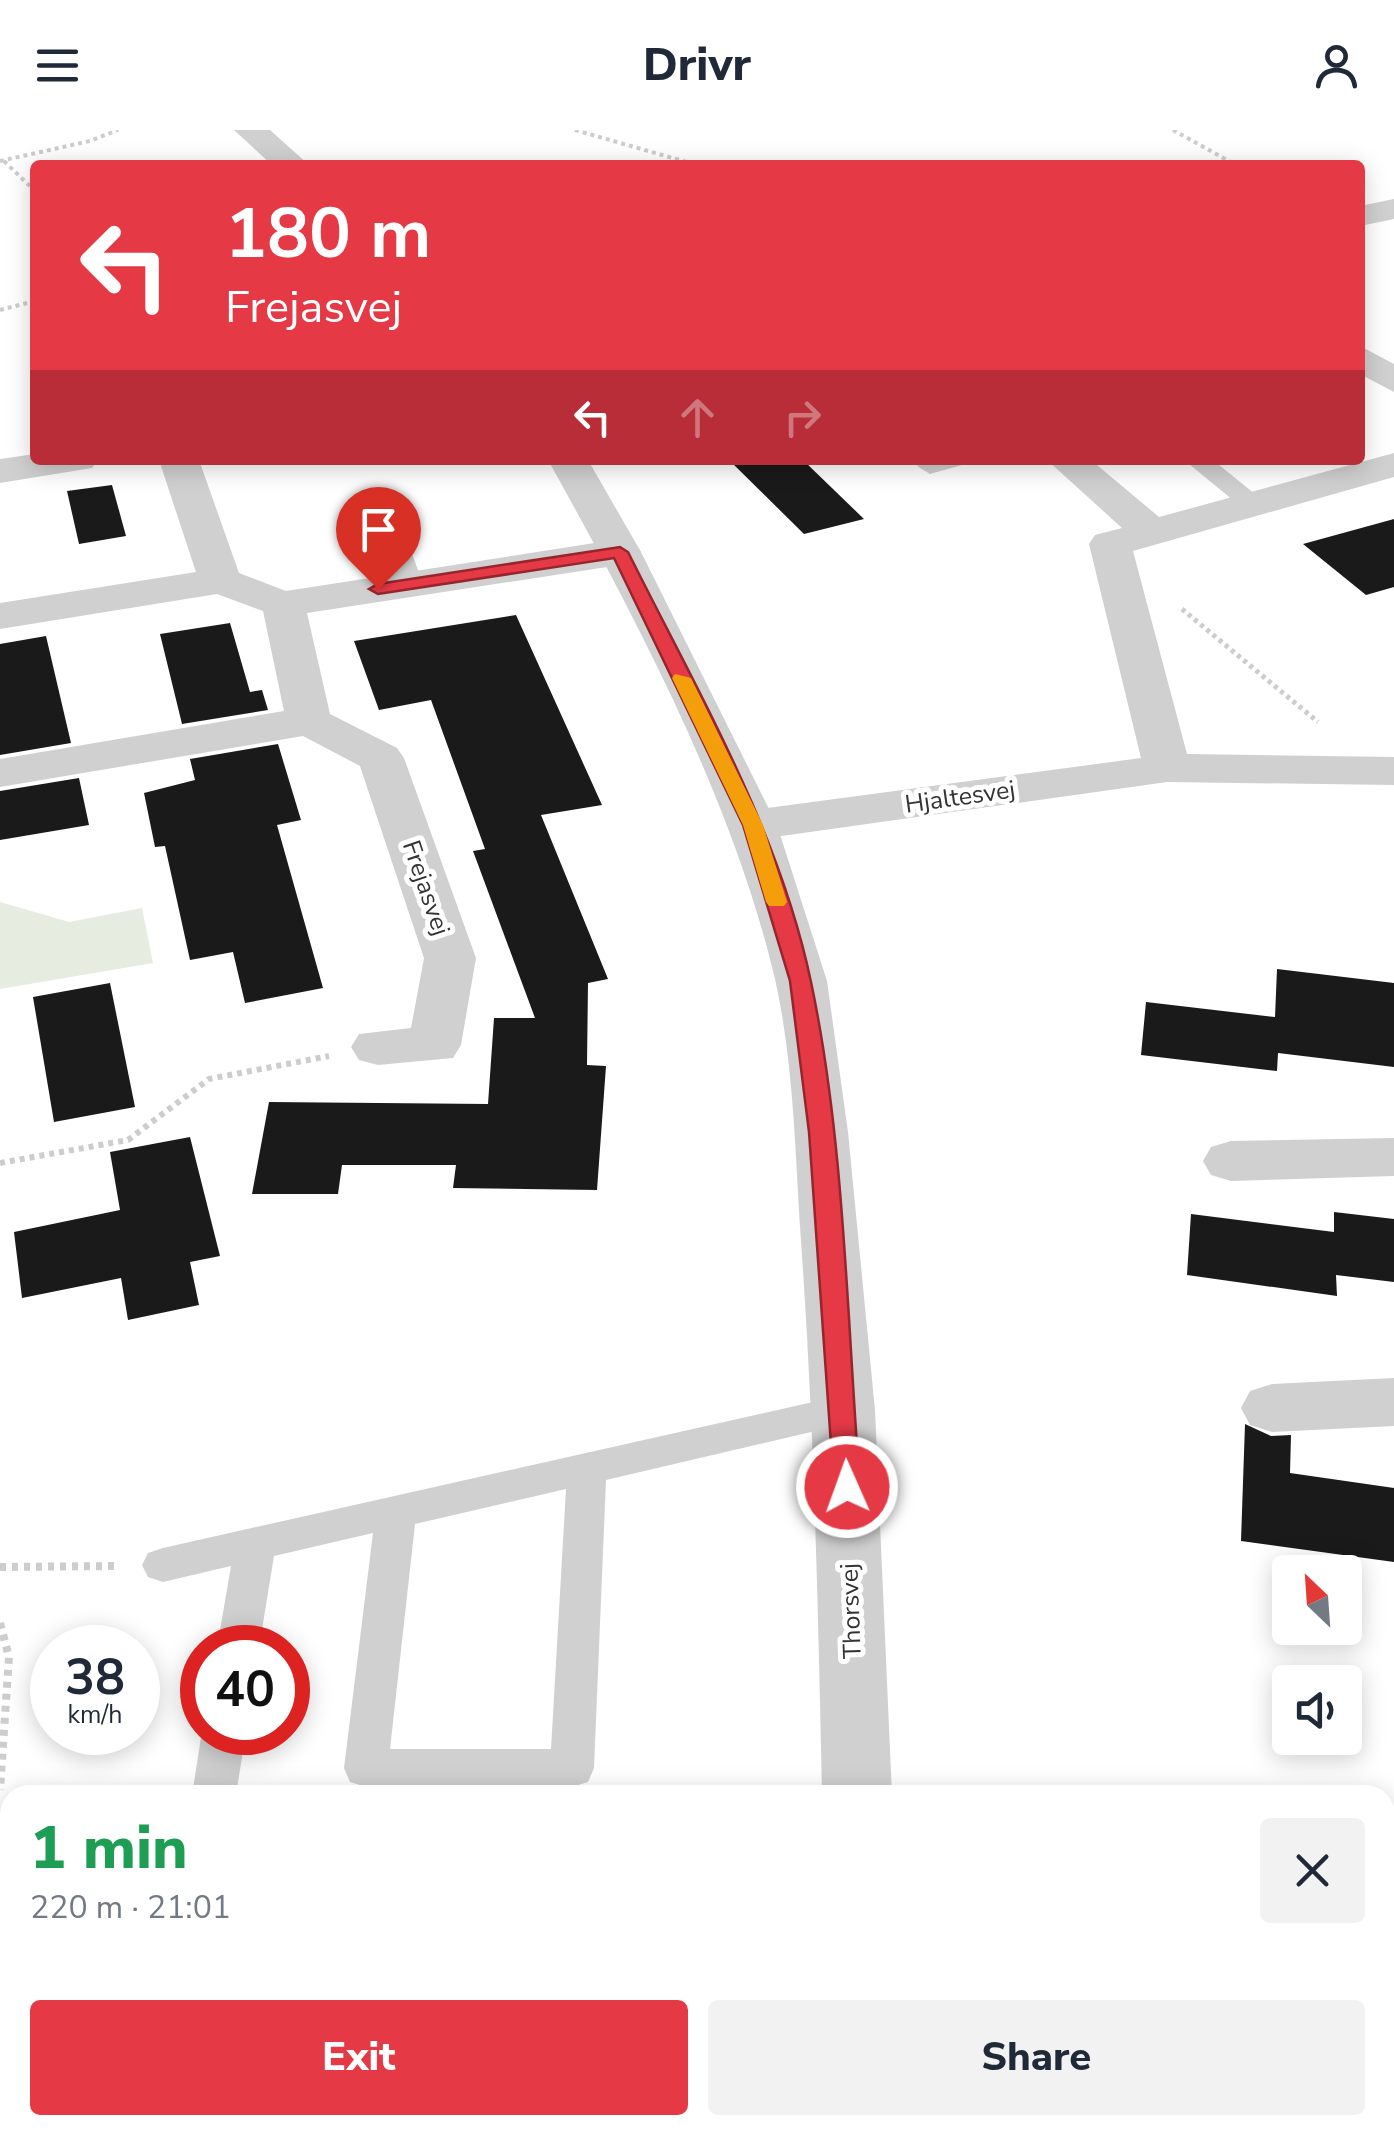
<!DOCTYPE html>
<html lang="en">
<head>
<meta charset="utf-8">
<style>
	body { margin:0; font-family:"Nunito Sans",sans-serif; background:#f2f2f3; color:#1f2937; height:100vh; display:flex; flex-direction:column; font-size:38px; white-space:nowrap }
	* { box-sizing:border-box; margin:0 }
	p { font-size:32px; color:#747a83 }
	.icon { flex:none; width:55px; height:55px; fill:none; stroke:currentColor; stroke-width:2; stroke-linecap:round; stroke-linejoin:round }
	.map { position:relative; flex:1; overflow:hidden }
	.panel { position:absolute; left:0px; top:1655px; width:1395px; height:350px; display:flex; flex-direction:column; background:#fff; border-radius:30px 30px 0 0; box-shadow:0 5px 25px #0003 }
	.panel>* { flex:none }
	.guide { position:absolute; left:30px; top:30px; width:1335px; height:305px; border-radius:10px; box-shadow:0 5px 25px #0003; background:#e63946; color:#fff; overflow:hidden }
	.needle { width:65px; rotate:335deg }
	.buttons { position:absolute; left:1272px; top:1425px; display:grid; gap:20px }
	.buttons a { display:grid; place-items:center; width:90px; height:90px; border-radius:10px; background:#fff; box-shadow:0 5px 25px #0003; font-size:50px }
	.speed { position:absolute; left:30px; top:1495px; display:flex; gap:20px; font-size:50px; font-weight:700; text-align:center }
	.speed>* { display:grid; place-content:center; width:130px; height:130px; border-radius:50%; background:#fff; box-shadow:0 5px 25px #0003; line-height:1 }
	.speed small { font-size:25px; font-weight:400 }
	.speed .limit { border:15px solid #d22; background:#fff; color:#111 }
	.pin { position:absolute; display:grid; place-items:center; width:85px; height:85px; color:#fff; margin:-102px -42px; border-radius:50% 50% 50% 0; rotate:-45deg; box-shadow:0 0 10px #0007 }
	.pin .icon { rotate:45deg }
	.me { position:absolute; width:110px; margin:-55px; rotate:358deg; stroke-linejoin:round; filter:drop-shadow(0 0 8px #0008) }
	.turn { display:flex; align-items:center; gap:35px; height:210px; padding:0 30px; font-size:45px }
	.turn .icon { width:130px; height:130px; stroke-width:2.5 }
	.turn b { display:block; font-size:70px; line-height:85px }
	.lanes { display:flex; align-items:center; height:95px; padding:0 30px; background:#0003; justify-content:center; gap:50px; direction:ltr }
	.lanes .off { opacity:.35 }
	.round { display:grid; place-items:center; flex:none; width:105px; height:105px; border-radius:10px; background:#f2f2f3 }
	.headline { display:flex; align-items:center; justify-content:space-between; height:170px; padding:0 30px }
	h1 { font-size:60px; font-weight:800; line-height:75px; color:#1e9e55 }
	.primary-button { display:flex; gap:20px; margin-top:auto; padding:20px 30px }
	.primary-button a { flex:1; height:115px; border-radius:10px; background:#e63946; color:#fff; font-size:40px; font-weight:800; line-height:115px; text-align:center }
	.primary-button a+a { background:#f2f2f3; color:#1f2937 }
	header { display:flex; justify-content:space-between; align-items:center; height:130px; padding:0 30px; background:#fff; font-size:45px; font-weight:800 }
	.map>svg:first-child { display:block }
	.green { fill:#e6ecdf }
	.building { fill:#1a1a1a }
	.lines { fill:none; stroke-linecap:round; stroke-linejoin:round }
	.path-far3 { stroke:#cdcdcd; stroke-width:4; stroke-dasharray:4 4; stroke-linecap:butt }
	.path-far2 { stroke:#cdcdcd; stroke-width:5; stroke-dasharray:4 4; stroke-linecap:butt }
	.path-far1 { stroke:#cdcdcd; stroke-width:6; stroke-dasharray:5 5; stroke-linecap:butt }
	.path { stroke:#cdcdcd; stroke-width:8; stroke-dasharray:6 6; stroke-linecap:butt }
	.service { fill:#d0d0d0; fill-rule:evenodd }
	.minor { fill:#d0d0d0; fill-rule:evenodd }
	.tertiary { fill:#d0d0d0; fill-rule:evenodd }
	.route { fill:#e63946; stroke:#96252e; stroke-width:2.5 }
	.slow { fill:#f59e0b }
	.labels { text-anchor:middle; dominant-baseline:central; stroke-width:10; stroke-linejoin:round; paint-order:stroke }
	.street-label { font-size:25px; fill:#333; stroke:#fff }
</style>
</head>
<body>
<header><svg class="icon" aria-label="menu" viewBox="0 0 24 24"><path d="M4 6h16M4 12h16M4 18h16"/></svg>Drivr<svg class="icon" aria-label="person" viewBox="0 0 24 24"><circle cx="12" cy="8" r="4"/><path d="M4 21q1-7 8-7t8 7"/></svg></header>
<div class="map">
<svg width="1394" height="2005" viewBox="0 0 1394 2005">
	<rect width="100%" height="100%" fill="#fff"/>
	<path class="green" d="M 0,772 L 69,792 L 142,778 L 153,833 L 0,859 Z"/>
	<g class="building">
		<path d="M 729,330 L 803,330 L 864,389 L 804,404 Z"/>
		<path d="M 112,355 L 126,406 L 79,414 L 67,361 Z"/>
		<path d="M 1394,389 L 1394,457 L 1366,465 L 1303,414 Z"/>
		<path d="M 516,485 L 602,675 L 541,685 L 608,849 L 588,853 L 587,935 L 606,936 L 597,1060 L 453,1058 L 456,1035 L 342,1035 L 338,1064 L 252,1064 L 269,972 L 488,974 L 494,888 L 535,888 L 473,721 L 485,719 L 431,570 L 379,580 L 354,511 Z"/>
		<path d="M 230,493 L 250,562 L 262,560 L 268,580 L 182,594 L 160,504 Z"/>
		<path d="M 46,506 L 71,613 L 0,625 L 0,514 Z"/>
		<path d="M 278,614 L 301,690 L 277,695 L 323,858 L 245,873 L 233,822 L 190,830 L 165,716 L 155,717 L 144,663 L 195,650 L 190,629 Z"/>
		<path d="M 79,648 L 89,695 L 0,710 L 0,661 Z"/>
		<path d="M 1277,839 L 1394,853 L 1394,937 L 1278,923 L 1277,941 L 1141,925 L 1146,872 L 1275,887 Z"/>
		<path d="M 110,853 L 135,977 L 54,992 L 33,867 Z"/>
		<path d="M 190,1007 L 220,1126 L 190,1132 L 199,1175 L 128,1190 L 121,1148 L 22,1168 L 14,1102 L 120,1080 L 110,1022 Z"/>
		<path d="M 1334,1082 L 1394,1089 L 1394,1152 L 1336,1145 L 1337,1166 L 1187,1145 L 1191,1084 L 1334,1102 Z"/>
		<path d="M 1245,1294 L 1271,1306 L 1291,1305 L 1290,1343 L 1394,1358 L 1394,1432 L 1241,1411 Z"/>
	</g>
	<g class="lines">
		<g class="path-far3">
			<path d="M 575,0 L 697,35"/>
			<path d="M 1173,0 L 1236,35"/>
			<path d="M 0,31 L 90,11 L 118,0"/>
			<path d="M 4,31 L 35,61"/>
			<path d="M 0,180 L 35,171"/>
		</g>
		<path class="path-far2" d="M 1182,479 L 1318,592"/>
		<path class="path-far1" d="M 0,1033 L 128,1010 L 209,949 L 329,926"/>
		<g class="path">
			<path d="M 0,1437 L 119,1436"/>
			<path d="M 0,1493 L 9,1527 L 0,1660"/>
			<path d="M 1385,1942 L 1394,1942"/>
		</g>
		<g class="service">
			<path d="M 923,330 L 966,330 L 962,335 L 930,344 L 917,336 Z"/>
			<path d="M 1184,330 L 1213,330 L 1266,373 L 1262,379 L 1244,379 Z"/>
			<path d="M 388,385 L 401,393 L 423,454 L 419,460 L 409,462 L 395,454 L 375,393 Z"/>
			<path d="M 844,1265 L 858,1269 L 863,1280 L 858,1291 L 606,1350 L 594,1638 L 588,1652 L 572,1657 L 366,1657 L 350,1652 L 344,1638 L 373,1403 L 274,1426 L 259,1518 L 217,1518 L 231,1436 L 163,1452 L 148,1447 L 142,1435 L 148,1423 L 163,1418 ZM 566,1359 L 551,1619 L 390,1619 L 415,1394 Z"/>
			<path d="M 202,1601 L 246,1602 L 236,1665 L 192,1665 Z"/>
		</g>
		<g class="minor">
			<path d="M 1394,69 L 1394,89 L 1360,96 L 1360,76 Z"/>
			<path d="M 1360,216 L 1394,234 L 1394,262 L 1360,244 Z"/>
			<path d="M 1394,323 L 1394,347 L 1133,421 L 1187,624 L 1394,627 L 1394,655 L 1167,652 L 753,710 L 736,705 L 729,695 L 736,685 L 753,680 L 1141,628 L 1089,414 L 1095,405 L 1122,398 L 1047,330 L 1091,330 L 1159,387 Z"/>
			<path d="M 35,324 L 35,330 L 98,330 L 92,338 L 0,353 L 0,329 Z"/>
			<path d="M 159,330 L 199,330 L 239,443 L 286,461 L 620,409 L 635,413 L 641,422 L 635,431 L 620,435 L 307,483 L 330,584 L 397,618 L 404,628 L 476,828 L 461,915 L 453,928 L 378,935 L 359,930 L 351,917 L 359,904 L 411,898 L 424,828 L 360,636 L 303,606 L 0,657 L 0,629 L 284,581 L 263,481 L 217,464 L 0,499 L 0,473 L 196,442 Z"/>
			<path d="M 1394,1008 L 1394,1046 L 1231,1051 L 1211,1045 L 1203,1031 L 1211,1017 L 1231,1011 Z"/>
			<path d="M 1394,1248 L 1394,1296 L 1272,1302 L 1250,1295 L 1241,1278 L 1250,1261 L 1272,1254 Z"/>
		</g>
		<g class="tertiary">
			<path d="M 234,0 L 270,0 L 309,35 L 272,35 Z"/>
			<path d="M 548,330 L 588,330 L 641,422 L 777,695 L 827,851 L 848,1002 L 875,1280 L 892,1665 L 822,1665 C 818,1475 814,1287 800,1097 C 795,1016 793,929 775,849 C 733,671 637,490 548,330 Z"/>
			<rect x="829" y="1995" width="78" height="10"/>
		</g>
	</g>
	<path class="route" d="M 620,417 L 628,422 C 697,561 779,699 811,852 C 845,1012 847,1193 860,1357 L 847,1367 L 834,1357 L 809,1002 L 790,851 L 743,695 L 614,428 L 378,464 L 369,459 L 378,454 Z"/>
	<path class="slow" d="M 675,544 L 691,548 L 763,695 L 787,772 L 784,776 L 769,776 L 766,772 L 743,695 L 672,548 Z"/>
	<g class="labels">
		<g class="street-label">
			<text transform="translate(960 667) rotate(-8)">Hjaltesvej</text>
			<text transform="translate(426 758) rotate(71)">Frejasvej</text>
			<text transform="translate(851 1481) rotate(-92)">Thorsvej</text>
		</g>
	</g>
</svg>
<div class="buttons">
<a><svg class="needle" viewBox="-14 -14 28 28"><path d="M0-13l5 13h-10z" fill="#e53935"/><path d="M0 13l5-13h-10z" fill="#747a83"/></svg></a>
<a><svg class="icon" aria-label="sound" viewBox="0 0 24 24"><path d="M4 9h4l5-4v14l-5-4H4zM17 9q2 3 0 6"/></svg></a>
</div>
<div class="speed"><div>38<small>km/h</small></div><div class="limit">40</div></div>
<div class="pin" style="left:378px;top:459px;background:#d93025"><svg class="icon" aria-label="arrive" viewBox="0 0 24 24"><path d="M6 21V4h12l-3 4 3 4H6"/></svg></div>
<svg class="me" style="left:847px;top:1357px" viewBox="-20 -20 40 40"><circle r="17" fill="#e63946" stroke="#fff" stroke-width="3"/><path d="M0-11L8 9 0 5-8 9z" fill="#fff"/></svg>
<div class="guide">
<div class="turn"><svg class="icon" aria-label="left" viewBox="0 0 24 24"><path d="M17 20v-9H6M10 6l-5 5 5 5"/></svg><div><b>180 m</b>Frejasvej</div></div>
<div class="lanes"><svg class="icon" aria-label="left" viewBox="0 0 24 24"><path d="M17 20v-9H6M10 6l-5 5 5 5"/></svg><svg class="icon off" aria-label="ahead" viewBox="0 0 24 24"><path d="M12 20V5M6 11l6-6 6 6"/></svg><svg class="icon off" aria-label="right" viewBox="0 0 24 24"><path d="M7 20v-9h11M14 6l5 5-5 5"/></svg></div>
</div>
<section class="panel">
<div class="headline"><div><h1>1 min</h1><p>220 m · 21:01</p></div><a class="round"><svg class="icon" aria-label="close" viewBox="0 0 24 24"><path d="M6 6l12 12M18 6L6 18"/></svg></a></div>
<div class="primary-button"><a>Exit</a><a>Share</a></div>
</section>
</div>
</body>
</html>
